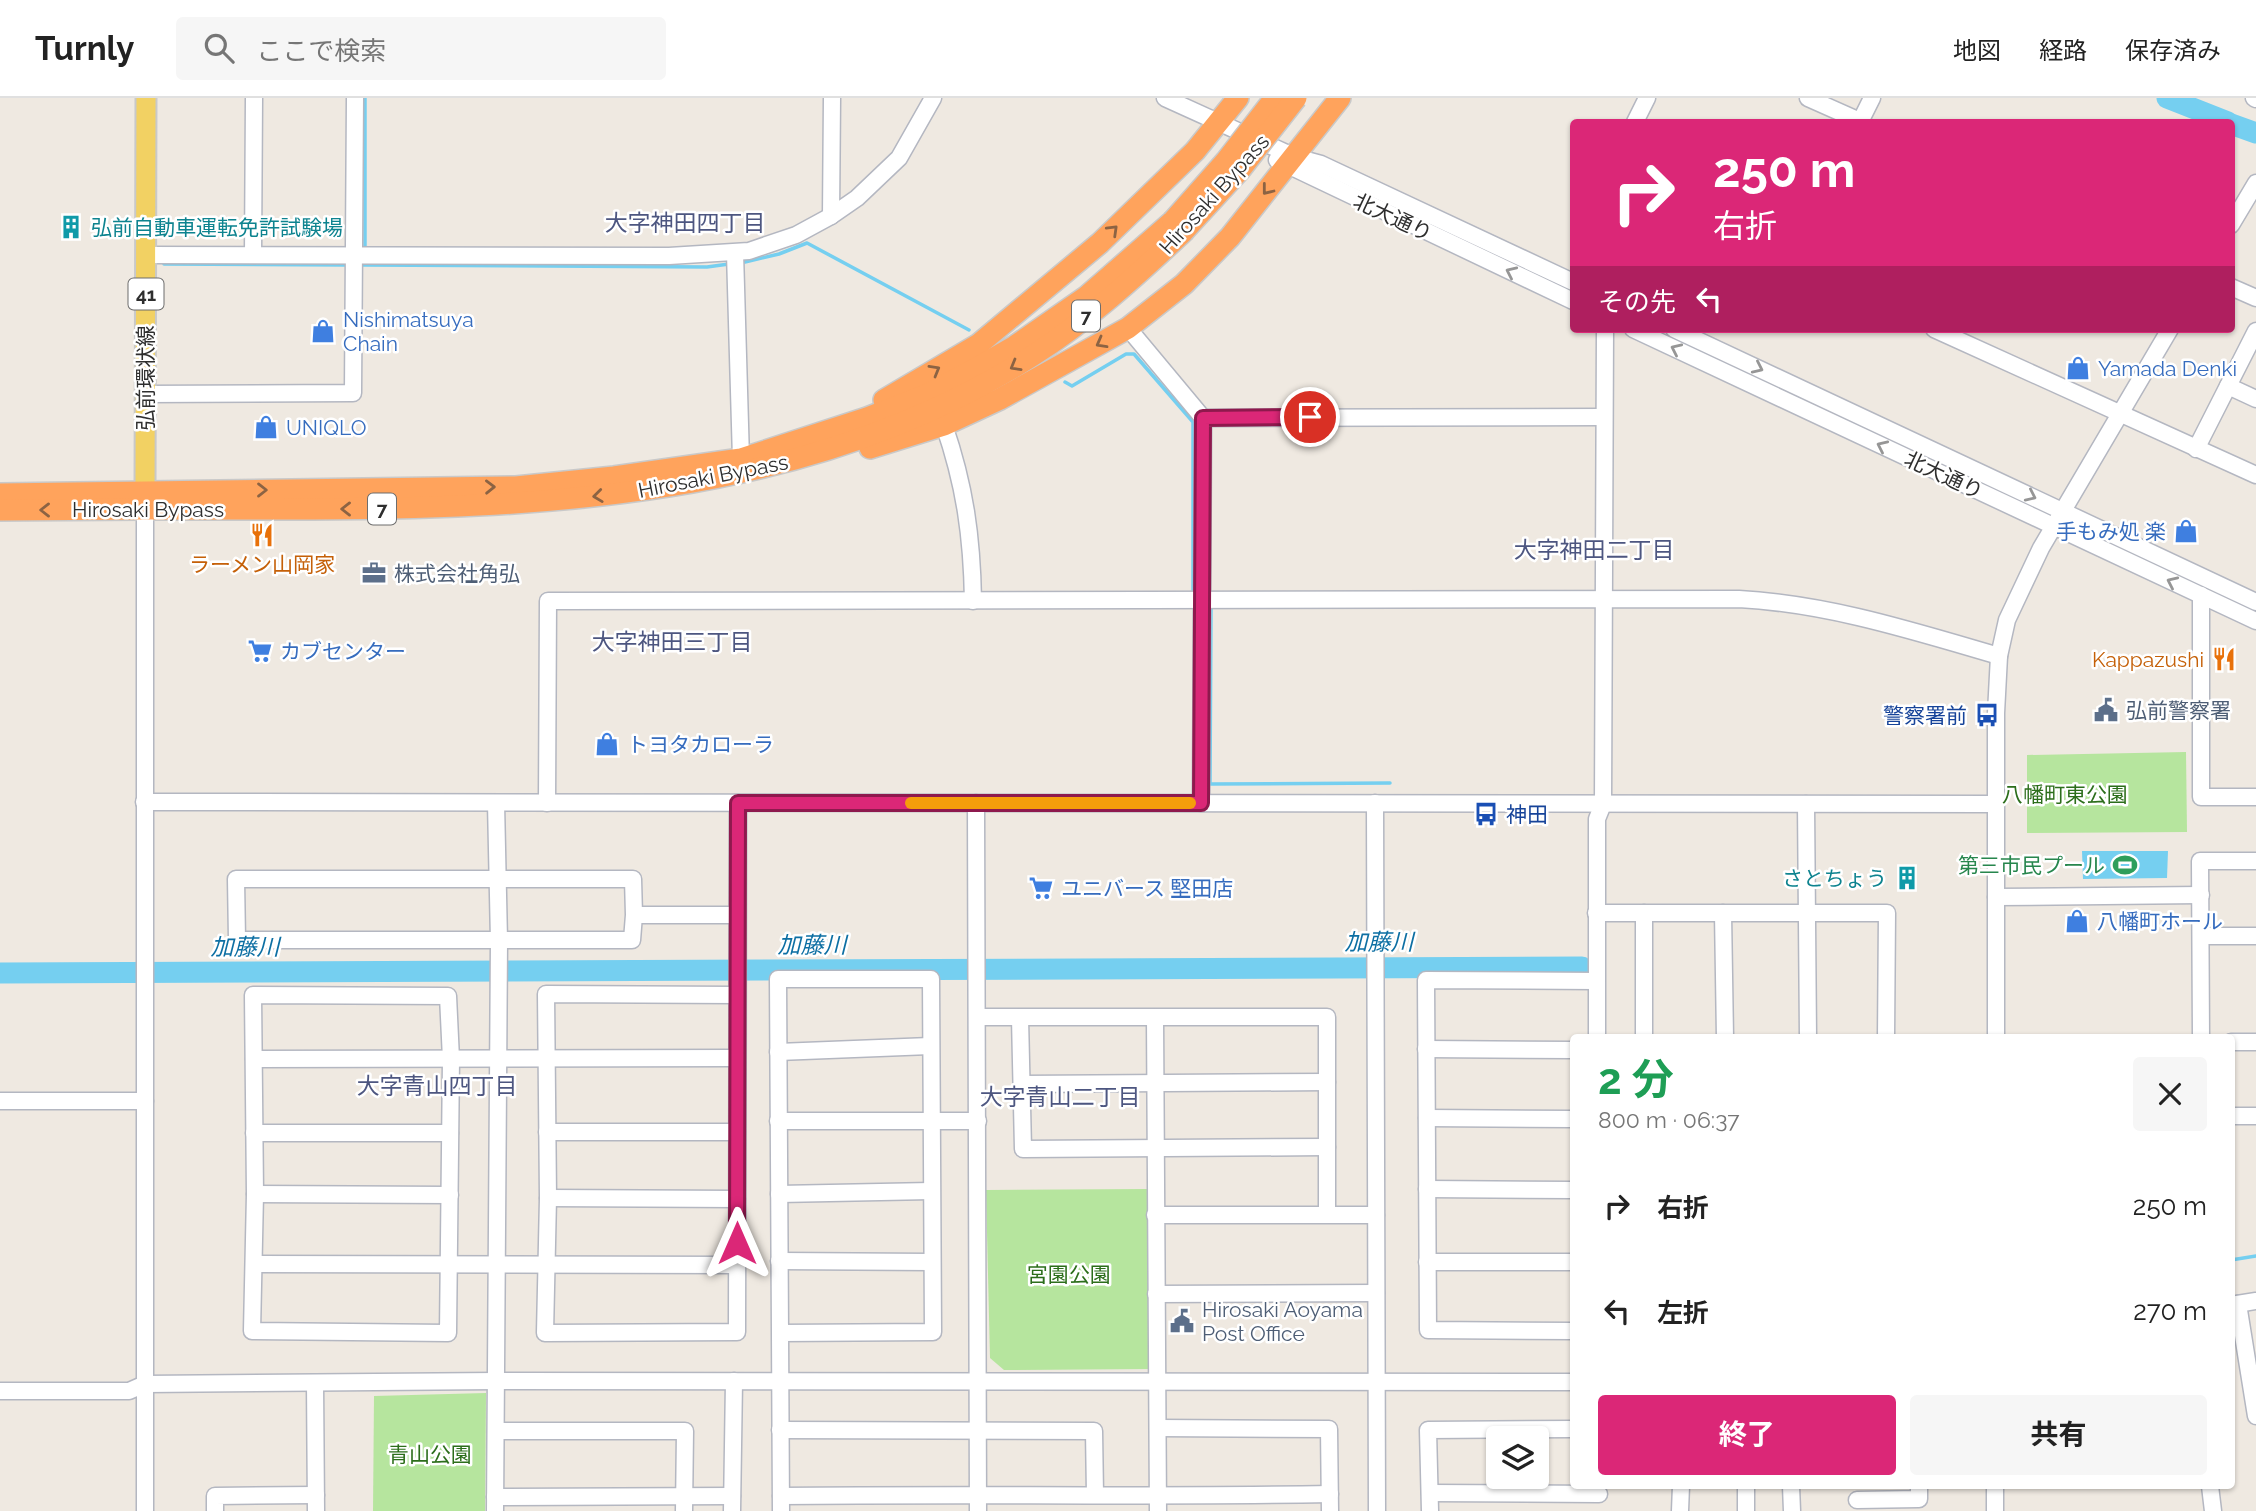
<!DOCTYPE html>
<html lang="ja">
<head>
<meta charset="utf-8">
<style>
	body { margin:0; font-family:Raleway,"Noto Sans JP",sans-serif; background:#f6f6f6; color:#222; height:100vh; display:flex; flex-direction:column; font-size:26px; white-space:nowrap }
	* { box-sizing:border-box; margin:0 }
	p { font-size:23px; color:#767676 }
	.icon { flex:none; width:38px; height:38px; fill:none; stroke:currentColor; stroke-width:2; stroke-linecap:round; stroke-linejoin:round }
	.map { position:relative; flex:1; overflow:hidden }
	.details { position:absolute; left:1570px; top:936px; width:665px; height:455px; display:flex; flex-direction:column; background:#fff; border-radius:7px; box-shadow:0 2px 5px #0004 }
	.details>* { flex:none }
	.hud { position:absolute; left:1570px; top:21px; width:665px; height:214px; border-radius:7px; box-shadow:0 2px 5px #0004; background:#db2777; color:#fff; overflow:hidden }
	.fabs { position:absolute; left:1486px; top:1328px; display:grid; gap:14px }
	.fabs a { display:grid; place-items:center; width:63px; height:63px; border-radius:7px; background:#fff; box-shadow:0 2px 5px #0004; font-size:35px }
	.pin { position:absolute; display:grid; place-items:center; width:60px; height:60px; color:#fff; margin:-30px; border:4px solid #fff; border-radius:50%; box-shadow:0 2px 7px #0007 }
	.me { position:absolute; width:77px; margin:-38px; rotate:0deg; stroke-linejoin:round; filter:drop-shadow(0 0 5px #0008) }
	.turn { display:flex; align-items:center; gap:24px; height:147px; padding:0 28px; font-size:32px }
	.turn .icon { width:91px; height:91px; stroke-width:2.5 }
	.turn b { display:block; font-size:49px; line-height:60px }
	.then { display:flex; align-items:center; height:66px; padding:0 28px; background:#0003; gap:14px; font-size:26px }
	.round { display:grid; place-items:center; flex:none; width:74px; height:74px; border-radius:7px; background:#f6f6f6 }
	.head { display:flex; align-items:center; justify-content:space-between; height:119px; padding:0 28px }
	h1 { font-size:42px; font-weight:700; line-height:52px; color:#1e9e55 }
	.primary-button { display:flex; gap:14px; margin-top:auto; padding:14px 28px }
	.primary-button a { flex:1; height:80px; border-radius:7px; background:#db2777; color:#fff; font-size:28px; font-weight:700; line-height:80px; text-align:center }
	.primary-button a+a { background:#f6f6f6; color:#222 }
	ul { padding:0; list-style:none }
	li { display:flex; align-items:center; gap:21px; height:105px; padding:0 28px }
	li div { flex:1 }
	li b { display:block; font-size:26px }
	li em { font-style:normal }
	header { display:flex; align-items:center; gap:42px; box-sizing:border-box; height:98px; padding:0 35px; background:#fff; border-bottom:2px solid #e0e0e0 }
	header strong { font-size:33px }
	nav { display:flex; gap:38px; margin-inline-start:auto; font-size:24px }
	.search { width:490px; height:63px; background:#f6f6f6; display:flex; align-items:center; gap:18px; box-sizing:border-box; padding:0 24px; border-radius:7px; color:#767676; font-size:26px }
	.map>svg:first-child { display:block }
	.green { fill:#b6e59e }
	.water { fill:#75cff0 }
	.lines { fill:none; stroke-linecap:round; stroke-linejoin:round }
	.stream { stroke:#75cff0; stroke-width:3.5 }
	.river { stroke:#75cff0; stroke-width:21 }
	.minor-casing { stroke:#b4b7c1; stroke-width:19 }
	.major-casing { stroke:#c9c9c9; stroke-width:23 }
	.highway-casing { stroke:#c9c9c9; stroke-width:24 }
	.minor { stroke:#fff; stroke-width:16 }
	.major { stroke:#f2d163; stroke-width:19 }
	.highway { stroke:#ffa35c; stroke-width:21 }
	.highway-bridge-casing { stroke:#c9c9c9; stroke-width:24; stroke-linecap:butt }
	.highway-bridge { stroke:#ffa35c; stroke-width:21 }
	.oneway { stroke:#8c6343 }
	.oneway2 { stroke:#969696 }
	.route-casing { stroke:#8e194d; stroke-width:18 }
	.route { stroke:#db2777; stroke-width:12 }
	.slow { stroke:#f59e0b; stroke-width:12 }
	.labels { text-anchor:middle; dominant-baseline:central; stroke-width:5; stroke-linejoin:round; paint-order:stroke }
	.shield { fill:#fff; stroke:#6d6d6d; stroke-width:2 }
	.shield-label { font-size:19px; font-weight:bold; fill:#2e2e2e }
	.street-label { font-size:21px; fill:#2e2e2e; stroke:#fff }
	.culture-label { font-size:21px; fill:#0d838f; stroke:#fff; text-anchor:start }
	.shop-label { font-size:21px; fill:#366cbe; stroke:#fff; text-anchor:start }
	.food-label { font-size:21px; fill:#c56008; stroke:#fff }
	.service-label { font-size:21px; fill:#4e5e75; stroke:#fff; text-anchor:start }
	.transit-label { font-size:21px; fill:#164399; stroke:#fff; text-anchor:end }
	.park-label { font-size:21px; fill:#2c6e1b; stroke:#fff }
	.leisure-label { font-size:21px; fill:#27864d; stroke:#fff; text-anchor:end }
	.neighbourhood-label { font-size:23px; fill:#4d5680; stroke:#fff }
	.water-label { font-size:23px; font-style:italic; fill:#0d6fa3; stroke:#fff }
</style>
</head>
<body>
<header>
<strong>Turnly</strong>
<div class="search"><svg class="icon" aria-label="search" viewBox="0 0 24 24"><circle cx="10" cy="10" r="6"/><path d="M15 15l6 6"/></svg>ここで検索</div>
<nav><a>地図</a><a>経路</a><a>保存済み</a></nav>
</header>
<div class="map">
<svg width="2256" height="1413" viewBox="0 0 2256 1413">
	<rect width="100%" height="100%" fill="#efe9e1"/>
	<g class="green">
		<path d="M 2186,654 L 2187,734 L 2027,735 L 2027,657 Z"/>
		<path d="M 1148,1091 L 1152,1271 L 1004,1272 L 990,1260 L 986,1092 Z"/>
		<path d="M 486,1295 L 485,1413 L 373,1413 L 374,1298 Z"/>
	</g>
	<path class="water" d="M 2082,753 L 2168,753 L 2167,780 L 2083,781 Z"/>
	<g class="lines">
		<g class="stream">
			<path d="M 365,148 L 365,0"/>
			<path d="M 745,164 L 779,156 L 807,145 L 969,232"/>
			<path d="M 164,166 L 346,167"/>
			<path d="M 363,167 L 707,169 L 729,166"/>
			<path d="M 1065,284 L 1072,288 L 1126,256 L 1134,256 L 1193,324 L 1193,492"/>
			<path d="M 1211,511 L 1210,686 L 1390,685"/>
			<path d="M 2231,1162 L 2256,1158"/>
		</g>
		<g class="river">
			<path d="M 2167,0 L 2228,24"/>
			<path d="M 2231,26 L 2256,35"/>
			<path d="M 0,875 L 1582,869"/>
		</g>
		<g class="minor-casing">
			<g id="minor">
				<path d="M 1165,0 L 1295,59 L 1321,66 L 1573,184"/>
				<path d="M 1808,0 L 1862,24"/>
				<path d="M 2254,0 L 2256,1"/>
				<path d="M 1635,24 L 1647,0"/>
				<path d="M 1860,24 L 1872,0"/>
				<path d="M 1277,62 L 1573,203"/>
				<path d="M 831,118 L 832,0"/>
				<path d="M 2231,127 L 2256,85"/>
				<path d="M 735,155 L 741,361"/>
				<path d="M 146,157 L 669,158 L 749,153 L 796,137 L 831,118 L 857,100 L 899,60 L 933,0"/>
				<path d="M 253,157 L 254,0"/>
				<path d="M 2231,189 L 2256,200"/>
				<path d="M 1128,230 L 1203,320 L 1201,705"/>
				<path d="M 1633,231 L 2256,523"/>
				<path d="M 1674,231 L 2256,504"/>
				<path d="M 1934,231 L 2256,377"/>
				<path d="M 2228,288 L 2256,301"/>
				<path d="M 145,296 L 353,295 L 355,0"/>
				<path d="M 1203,320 L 1604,319"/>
				<path d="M 944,327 C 965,388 972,439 973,503"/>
				<path d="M 2196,351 L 2256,233"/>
				<path d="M 2201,497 L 2201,699 L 2256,699"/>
				<path d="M 144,704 L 1996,706"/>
				<path d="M 547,705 L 548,503 L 1739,501 C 1829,506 1913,533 1999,558"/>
				<path d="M 976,705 L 978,1413"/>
				<path d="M 1375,705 L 1377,1413"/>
				<path d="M 1806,706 L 1808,940"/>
				<path d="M 1996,799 L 2201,797"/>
				<path d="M 1596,815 L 1887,815 L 1886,940"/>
				<path d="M 1723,815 L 1725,940"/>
				<path d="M 634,817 L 632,842 L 237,842 L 236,781 L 633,781 L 634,817 L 737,817"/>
				<path d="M 2202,838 L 2256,838"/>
				<path d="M 253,897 L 448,898 L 451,961 L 448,1235 L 252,1233 L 255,1096 Z"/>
				<path d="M 736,897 L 546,896 L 548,1100 L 545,1235 L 737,1234 L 738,705"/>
				<path d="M 978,919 L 1327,919 L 1327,1116"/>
				<path d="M 1020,920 L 1023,1051 L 1327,1049"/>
				<path d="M 1155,920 L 1158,1413"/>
				<path d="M 1597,940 L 1597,721 L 1603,706 L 1605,231"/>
				<path d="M 1644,940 L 1644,815"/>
				<path d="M 1996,940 L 1996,615 L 1999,558 L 2007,522 L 2041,450 L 2170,231"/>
				<path d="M 2201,940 L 2200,763 L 2256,763"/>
				<path d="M 2231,944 L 2256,944"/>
				<path d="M 1426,951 L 1573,952"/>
				<path d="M 778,954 L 930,948"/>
				<path d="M 254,961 L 736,960"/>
				<path d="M 1023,986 L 1327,984"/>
				<path d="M 0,1003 L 145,1003"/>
				<path d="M 2231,1018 L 2256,1018"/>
				<path d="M 1427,1020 L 1573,1021"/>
				<path d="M 778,1023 L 978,1023"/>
				<path d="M 547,1034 L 737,1034"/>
				<path d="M 254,1035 L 450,1035"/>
				<path d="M 1427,1091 L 1573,1092"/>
				<path d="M 255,1096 L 450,1097"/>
				<path d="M 779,1096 L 931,1093"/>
				<path d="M 548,1100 L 737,1101"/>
				<path d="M 1155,1117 L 1376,1117"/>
				<path d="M 779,1163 L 931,1164"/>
				<path d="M 1427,1164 L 1573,1164"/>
				<path d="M 254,1166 L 737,1167"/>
				<path d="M 1156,1196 L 1376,1195"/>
				<path d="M 2238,1206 L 2256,1318"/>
				<path d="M 2231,1207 L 2256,1203"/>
				<path d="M 1573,1233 L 1428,1232 L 1426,882 L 1596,883"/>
				<path d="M 780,1235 L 933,1234 L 931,881 L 778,881 L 781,1413"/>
				<path d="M 315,1285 L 316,1413"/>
				<path d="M 0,1293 L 129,1293 L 145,1286 L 497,1283 L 1573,1284"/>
				<path d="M 1158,1330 L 1329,1331 L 1330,1413"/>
				<path d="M 780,1332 L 1094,1333 L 1095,1397"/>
				<path d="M 496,1333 L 685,1333 L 684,1413"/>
				<path d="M 1746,1388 L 1746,1413"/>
				<path d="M 1791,1388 L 1792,1413"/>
				<path d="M 2210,1388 L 2213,1413"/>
				<path d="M 1430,1395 L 1599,1396"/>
				<path d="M 781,1398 C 964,1396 1147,1399 1330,1396"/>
				<path d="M 495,1399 L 732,1398"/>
				<path d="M 1857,1402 L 1919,1401 L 1919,1388"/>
				<path d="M 145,1413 L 145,402"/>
				<path d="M 215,1413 L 215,1398 L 316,1397"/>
				<path d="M 495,1413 L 499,843 L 496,705"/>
				<path d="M 732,1413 L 734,1283"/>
				<path d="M 1430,1413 L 1428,1332 L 1573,1331"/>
				<path d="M 1680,1413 L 1681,1388"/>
				<path d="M 1995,1413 L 1995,1388"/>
			</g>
		</g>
		<g class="major-casing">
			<path id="major" d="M 145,393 L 146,0"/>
		</g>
		<g class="highway-casing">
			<g id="highway">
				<path d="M 884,302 L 979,246 L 1100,145 L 1195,53 L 1238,0"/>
				<path d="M 870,350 L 944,327 L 1000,301 L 1128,230 L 1184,186 L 1230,139 L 1340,0"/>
				<path d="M 0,396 L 516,389 L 614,379 L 741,361 L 867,320 L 928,296 L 973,272 L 1015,248 L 1086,199 L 1173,123"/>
				<path d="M 0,412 C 95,411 189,411 284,411 C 541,411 809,400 1032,258 C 1087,223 1136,178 1183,134"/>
			</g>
		</g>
		<use href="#minor" class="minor"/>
		<use href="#major" class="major"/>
		<use href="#highway" class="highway"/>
		<g class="highway-bridge-casing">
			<g id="highway-bridge">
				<path d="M 1173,123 L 1226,63 L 1275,0"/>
				<path d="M 1183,134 L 1239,73 L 1296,0"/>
			</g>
		</g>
		<use href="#highway-bridge" class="highway-bridge"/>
	</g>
	<defs><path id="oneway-chevron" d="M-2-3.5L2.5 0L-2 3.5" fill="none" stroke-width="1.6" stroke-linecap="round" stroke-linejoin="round" transform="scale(1.75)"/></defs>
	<g class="oneway">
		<use href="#oneway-chevron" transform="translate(1267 92) rotate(128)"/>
		<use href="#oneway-chevron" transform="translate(1113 132) rotate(-44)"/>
		<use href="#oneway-chevron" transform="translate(1101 245) rotate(151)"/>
		<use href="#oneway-chevron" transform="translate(1015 268) rotate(150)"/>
		<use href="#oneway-chevron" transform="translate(935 272) rotate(-30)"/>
		<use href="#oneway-chevron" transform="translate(490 389) rotate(-1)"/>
		<use href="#oneway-chevron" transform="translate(262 392)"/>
		<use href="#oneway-chevron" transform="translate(598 398) rotate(173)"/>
		<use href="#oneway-chevron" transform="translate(346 411) rotate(180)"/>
		<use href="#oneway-chevron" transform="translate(45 412) rotate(180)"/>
	</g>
	<g class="oneway2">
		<use href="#oneway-chevron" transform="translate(1511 174) rotate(-155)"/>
		<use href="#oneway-chevron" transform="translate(1676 251) rotate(-155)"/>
		<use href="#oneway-chevron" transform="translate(1758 270) rotate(25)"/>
		<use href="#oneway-chevron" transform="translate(1882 348) rotate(-155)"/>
		<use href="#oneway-chevron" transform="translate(2031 398) rotate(25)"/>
		<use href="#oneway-chevron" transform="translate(2172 484) rotate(-155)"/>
	</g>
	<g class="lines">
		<g class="route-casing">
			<path id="route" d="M 737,1145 L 738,705 L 1201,705 L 1203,320 L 1310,319"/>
		</g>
		<use href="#route" class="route"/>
		<path class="slow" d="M 911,705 L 1190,705"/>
	</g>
	<defs>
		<g id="building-bare" transform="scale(1.89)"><path d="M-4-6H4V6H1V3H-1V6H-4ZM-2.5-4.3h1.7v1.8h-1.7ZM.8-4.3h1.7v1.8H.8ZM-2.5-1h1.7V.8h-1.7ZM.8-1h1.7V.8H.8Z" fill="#0f9aa8" stroke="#fff" stroke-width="2.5" paint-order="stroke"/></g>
		<g id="shop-bare" transform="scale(1.89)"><path d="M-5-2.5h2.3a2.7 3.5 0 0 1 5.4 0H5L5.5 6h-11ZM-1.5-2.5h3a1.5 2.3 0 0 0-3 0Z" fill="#3f7fe0" stroke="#fff" stroke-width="2.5" paint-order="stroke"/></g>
		<g id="restaurant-bare" transform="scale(1.89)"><path d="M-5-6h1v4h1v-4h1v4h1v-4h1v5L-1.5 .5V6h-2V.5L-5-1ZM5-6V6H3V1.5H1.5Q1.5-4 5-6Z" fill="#e8710a" stroke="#fff" stroke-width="2.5" paint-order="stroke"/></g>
		<g id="office-bare" transform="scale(1.89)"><path d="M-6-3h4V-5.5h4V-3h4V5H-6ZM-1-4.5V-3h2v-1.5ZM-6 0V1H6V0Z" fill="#5c6f8a" stroke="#fff" stroke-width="2.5" paint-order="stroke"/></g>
		<g id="supermarket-bare" transform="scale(1.89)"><path d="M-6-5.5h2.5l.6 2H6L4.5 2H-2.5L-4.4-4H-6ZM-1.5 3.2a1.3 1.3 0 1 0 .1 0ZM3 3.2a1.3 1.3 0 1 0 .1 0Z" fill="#3f7fe0" stroke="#fff" stroke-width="2.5" paint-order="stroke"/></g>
		<g id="civic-bare" transform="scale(1.89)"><path d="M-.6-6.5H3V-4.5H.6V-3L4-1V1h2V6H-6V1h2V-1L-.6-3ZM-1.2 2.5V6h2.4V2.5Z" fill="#5c6f8a" stroke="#fff" stroke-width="2.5" paint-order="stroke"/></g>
		<g id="bus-bare" transform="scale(1.89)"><path d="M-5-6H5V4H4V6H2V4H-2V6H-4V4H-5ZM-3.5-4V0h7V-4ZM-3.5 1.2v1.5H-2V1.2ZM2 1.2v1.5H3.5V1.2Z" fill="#1a4fb4" stroke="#fff" stroke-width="2.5" paint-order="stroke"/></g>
		<g id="stadium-bare" transform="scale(1.89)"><path d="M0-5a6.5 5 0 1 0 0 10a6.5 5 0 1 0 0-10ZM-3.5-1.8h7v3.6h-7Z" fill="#2e9e5b" stroke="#fff" stroke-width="2.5" paint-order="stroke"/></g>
	</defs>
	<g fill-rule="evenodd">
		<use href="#building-bare" x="71" y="129"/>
		<use href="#shop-bare" x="323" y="233"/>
		<use href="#shop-bare" x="2078" y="270"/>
		<use href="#shop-bare" x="266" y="329"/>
		<use href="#shop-bare" x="2186" y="433"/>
		<use href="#restaurant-bare" x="262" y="437"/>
		<use href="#office-bare" x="374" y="475"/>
		<use href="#supermarket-bare" x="260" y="553"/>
		<use href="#restaurant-bare" x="2224" y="561"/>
		<use href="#civic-bare" x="2106" y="612"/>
		<use href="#bus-bare" x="1987" y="617"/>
		<use href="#shop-bare" x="607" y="646"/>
		<use href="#bus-bare" x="1486" y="716"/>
		<use href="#stadium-bare" x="2125" y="767"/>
		<use href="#building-bare" x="1907" y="780"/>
		<use href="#supermarket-bare" x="1041" y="790"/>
		<use href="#shop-bare" x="2077" y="823"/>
		<use href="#civic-bare" x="1182" y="1223"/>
	</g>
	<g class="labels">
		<g class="shield">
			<rect x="128.5" y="180.5" width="35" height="31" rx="5"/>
			<rect x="1072" y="202.5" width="28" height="31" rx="5"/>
			<rect x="368" y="395.5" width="28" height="31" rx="5"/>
		</g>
		<g class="shield-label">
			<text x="146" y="196">41</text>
			<text x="1086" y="218">7</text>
			<text x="382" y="411">7</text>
		</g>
		<g class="street-label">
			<text transform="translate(1214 96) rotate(-48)">Hirosaki Bypass</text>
			<text transform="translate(1393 119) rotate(25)">北大通り</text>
			<text transform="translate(145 280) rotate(-90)">弘前環状線</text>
			<text transform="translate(1944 377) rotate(25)">北大通り</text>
			<text transform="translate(713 378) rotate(-11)">Hirosaki Bypass</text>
			<text x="148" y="411">Hirosaki Bypass</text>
		</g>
		<g class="culture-label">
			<text x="91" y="129">弘前自動車運転免許試験場</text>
			<text x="1887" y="780" text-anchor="end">さとちょう</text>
		</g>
		<g class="shop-label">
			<text x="343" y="221">Nishimatsuya<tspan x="343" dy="24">Chain</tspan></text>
			<text x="2098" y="270">Yamada Denki</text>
			<text x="286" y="329">UNIQLO</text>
			<text x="2166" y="433" text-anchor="end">手もみ処 楽</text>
			<text x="280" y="553">カブセンター</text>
			<text x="627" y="646">トヨタカローラ</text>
			<text x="1061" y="790">ユニバース 堅田店</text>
			<text x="2097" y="823">八幡町ホール</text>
		</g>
		<g class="food-label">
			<text x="262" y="466">ラーメン山岡家</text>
			<text x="2204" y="561" text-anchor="end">Kappazushi</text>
		</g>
		<g class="service-label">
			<text x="394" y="475">株式会社角弘</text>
			<text x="2126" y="612">弘前警察署</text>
			<text x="1202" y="1211">Hirosaki Aoyama<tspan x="1202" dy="24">Post Office</tspan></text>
		</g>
		<g class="transit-label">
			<text x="1967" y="617">警察署前</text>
			<text x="1506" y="716" text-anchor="start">神田</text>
		</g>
		<g class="park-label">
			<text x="2065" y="696">八幡町東公園</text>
			<text x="1069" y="1176">宮園公園</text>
			<text x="430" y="1356">青山公園</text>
		</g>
		<g class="leisure-label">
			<text x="2105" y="767">第三市民プール</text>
		</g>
		<g class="neighbourhood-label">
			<text x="685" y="124">大字神田四丁目</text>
			<text x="1594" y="451">大字神田二丁目</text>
			<text x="672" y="543">大字神田三丁目</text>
			<text x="437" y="987">大字青山四丁目</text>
			<text x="1060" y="998">大字青山二丁目</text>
		</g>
		<g class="water-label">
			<text x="1379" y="843">加藤川</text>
			<text x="812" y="846">加藤川</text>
			<text x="245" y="848">加藤川</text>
		</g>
	</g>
</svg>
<div class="fabs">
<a><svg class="icon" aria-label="layers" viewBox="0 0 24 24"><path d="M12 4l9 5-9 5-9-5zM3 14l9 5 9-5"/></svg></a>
</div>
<div class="pin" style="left:1310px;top:319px;background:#d93025"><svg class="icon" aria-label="arrive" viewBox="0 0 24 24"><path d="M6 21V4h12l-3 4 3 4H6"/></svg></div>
<svg class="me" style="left:737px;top:1145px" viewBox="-20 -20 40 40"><path d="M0-17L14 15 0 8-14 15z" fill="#db2777" stroke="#fff" stroke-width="4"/></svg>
<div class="hud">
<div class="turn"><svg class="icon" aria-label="right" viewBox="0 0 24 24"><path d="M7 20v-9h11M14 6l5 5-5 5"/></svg><div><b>250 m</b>右折</div></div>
<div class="then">その先<svg class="icon" aria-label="left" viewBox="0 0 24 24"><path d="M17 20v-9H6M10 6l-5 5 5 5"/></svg></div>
</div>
<section class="details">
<div class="head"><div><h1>2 分</h1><p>800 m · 06:37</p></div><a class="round"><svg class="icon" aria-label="close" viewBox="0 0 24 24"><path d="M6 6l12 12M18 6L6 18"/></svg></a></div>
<ul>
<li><svg class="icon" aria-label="right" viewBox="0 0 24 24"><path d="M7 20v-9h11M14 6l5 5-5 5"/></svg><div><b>右折</b></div><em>250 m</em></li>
<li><svg class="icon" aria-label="left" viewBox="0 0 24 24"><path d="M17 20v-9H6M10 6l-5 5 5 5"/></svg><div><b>左折</b></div><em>270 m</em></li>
</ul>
<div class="primary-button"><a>終了</a><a>共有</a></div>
</section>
</div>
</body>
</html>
